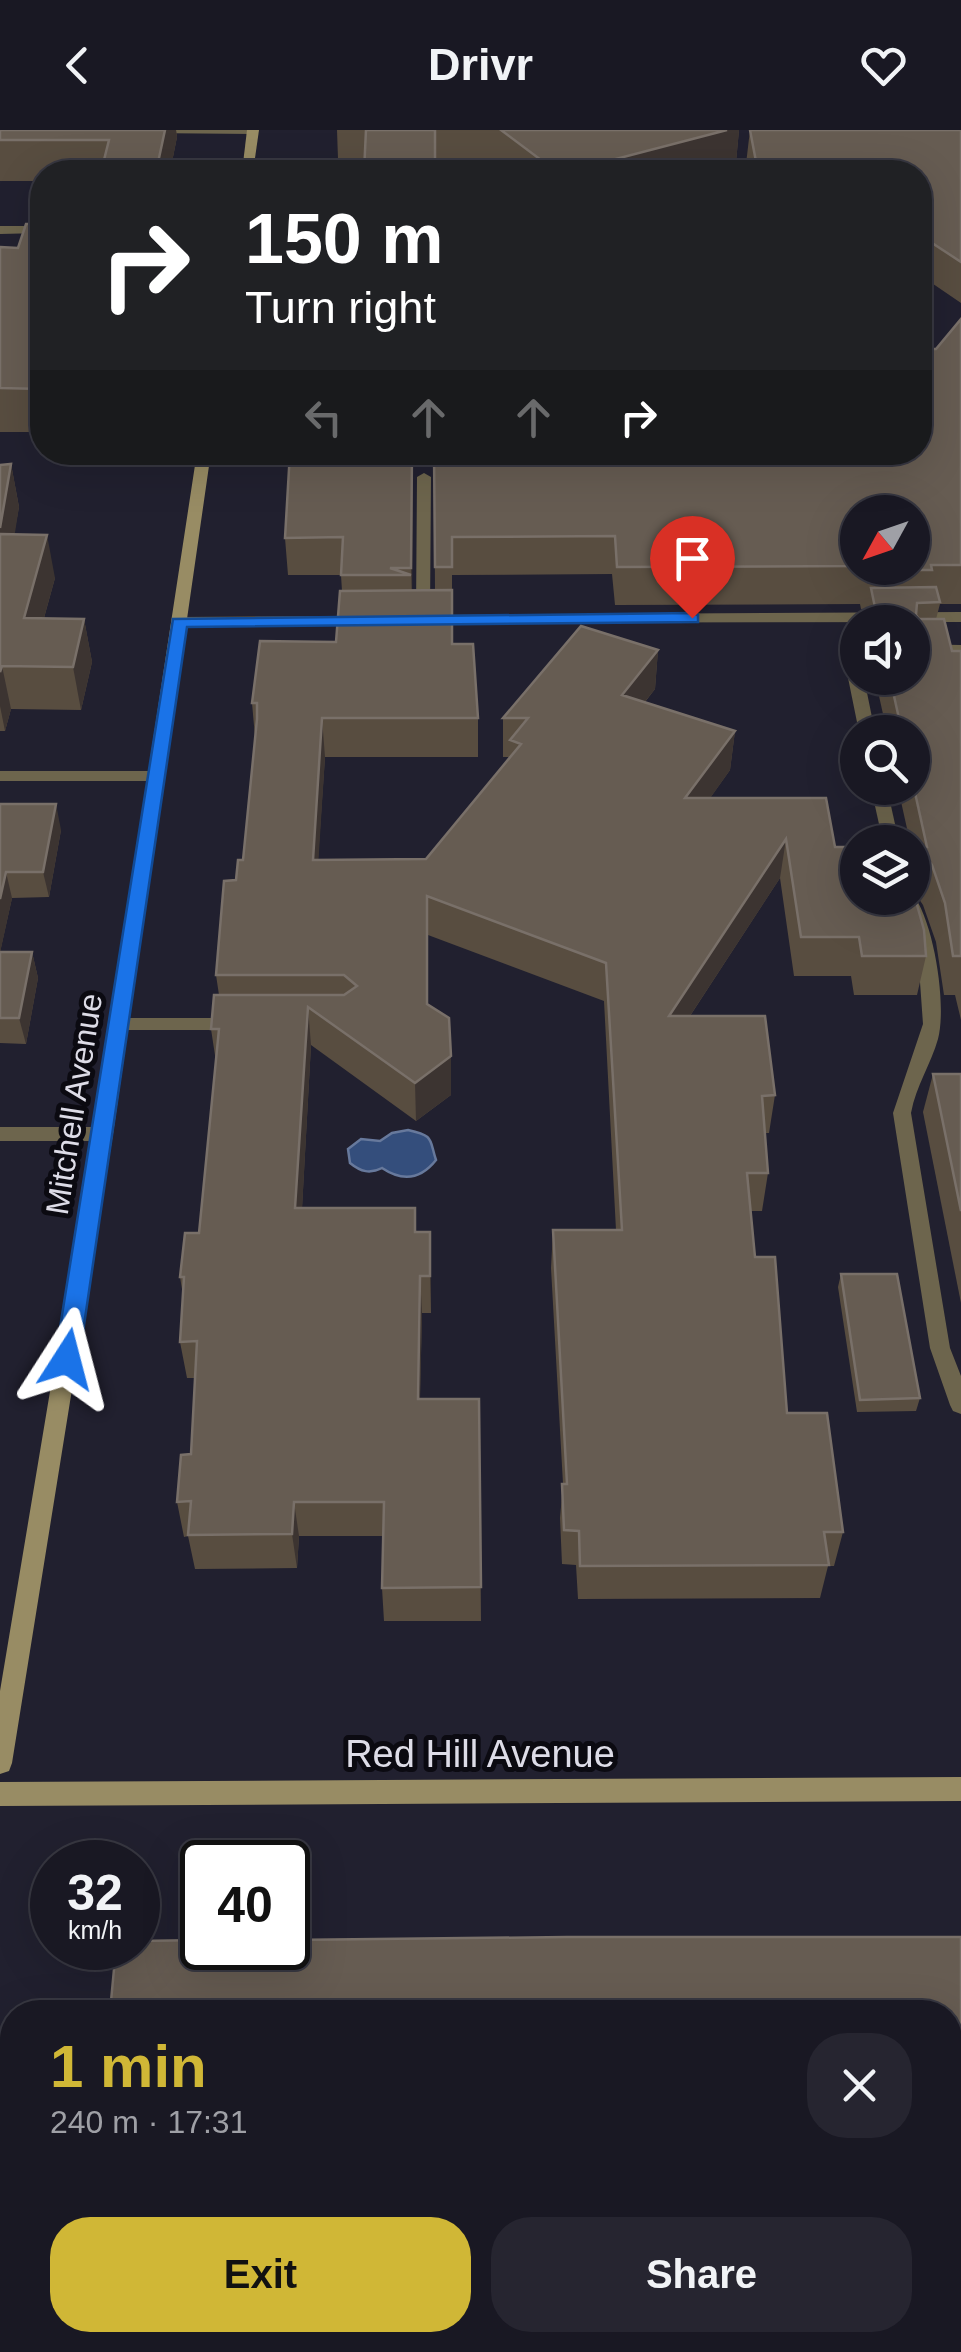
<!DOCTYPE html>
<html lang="en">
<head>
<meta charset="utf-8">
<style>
	body { margin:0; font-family:Arial,sans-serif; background:#262530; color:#f1f3f6; height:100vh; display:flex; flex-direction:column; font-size:38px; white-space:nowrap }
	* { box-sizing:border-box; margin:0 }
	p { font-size:32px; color:#9fa0a6 }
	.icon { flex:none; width:55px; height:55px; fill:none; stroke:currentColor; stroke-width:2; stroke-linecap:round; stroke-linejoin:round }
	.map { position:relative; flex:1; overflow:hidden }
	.panel { position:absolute; left:0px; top:1870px; width:962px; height:352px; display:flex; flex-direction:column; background:#191823; border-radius:40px 40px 0 0; box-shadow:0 10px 40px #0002,0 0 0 2px #373741 }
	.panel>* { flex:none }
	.hud { position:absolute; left:30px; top:30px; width:902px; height:305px; border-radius:40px; box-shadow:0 10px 40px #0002,0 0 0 2px #373741; background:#202124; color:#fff; overflow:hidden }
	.needle { width:65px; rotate:230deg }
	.fabs { position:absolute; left:840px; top:365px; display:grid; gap:20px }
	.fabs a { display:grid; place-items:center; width:90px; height:90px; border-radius:50%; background:#191823; box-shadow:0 10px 40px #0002,0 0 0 2px #373741; font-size:50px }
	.speed { position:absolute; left:30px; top:1710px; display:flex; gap:20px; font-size:50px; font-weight:700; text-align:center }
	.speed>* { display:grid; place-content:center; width:130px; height:130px; border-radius:50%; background:#191823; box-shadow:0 10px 40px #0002,0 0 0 2px #373741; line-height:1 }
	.speed small { font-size:25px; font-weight:400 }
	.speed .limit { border:5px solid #111; border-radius:15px; background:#fff; color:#111 }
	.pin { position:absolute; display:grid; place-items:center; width:85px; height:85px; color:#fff; margin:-102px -42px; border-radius:50% 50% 50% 0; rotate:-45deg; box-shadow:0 0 10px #0007 }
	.pin .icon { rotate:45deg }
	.me { position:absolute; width:110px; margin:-55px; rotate:9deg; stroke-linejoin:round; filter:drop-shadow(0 0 8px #0008) }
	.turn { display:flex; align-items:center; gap:35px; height:210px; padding:0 50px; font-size:45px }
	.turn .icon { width:130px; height:130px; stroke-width:2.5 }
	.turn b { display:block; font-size:70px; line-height:85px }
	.lanes { display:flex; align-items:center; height:95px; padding:0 50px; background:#0003; justify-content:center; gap:50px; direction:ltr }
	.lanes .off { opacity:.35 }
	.round { display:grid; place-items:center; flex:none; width:105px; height:105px; border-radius:40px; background:#262530 }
	.headline { display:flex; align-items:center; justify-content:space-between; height:170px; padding:0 50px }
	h1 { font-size:60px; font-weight:700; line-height:75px; color:#d0b736 }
	.primary-button { display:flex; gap:20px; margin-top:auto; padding:20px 50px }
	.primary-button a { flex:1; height:115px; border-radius:40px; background:#d0b736; color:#111; font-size:40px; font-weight:700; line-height:115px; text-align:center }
	.primary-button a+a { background:#262530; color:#f1f3f6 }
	header { display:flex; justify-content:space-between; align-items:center; height:130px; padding:0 50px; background:#191823; font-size:45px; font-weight:700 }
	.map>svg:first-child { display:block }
	.water { fill:#344e7c; stroke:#67799c; stroke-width:2.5 }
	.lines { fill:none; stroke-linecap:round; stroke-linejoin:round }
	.lane { fill:#6d654d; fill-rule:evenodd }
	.street { fill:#6d654d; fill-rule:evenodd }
	.secondary { fill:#988c64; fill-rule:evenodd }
	.wall { fill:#584d40; fill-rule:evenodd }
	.shaded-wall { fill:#3c3431 }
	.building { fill:#665c52; stroke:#797069; stroke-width:2.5 }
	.route { fill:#1a73e8; stroke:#114b97; stroke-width:2.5 }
	.labels { text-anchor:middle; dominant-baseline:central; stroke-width:10; stroke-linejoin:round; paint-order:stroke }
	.street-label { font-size:32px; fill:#dddce7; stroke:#0b0a11 }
	.near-street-label { font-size:38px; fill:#dddce7; stroke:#0b0a11 }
</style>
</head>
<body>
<header><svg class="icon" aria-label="back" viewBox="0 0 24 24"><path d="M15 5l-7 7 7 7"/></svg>Drivr<svg class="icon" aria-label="heart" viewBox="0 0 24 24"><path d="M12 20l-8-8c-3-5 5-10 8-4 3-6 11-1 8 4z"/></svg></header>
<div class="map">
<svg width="961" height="2222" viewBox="0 0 961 2222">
	<rect width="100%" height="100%" fill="#21202f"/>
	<path class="water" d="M 408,1000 C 435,1006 429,1009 436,1030 C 421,1049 403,1052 382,1038 C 370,1044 361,1042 350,1033 L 348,1019 L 361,1009 L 380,1011 L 392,1003 Z"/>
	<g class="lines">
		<g class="lane">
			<path d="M 139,0 L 258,0 L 259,1 L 253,4 L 145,3 Z"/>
			<path d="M 0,96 L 42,96 L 42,103 L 0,104 Z"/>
			<path d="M 424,343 L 431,347 L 430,485 L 961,482 L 961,492 L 421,493 L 421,487 L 416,483 L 417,347 Z"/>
			<path d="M 362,486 L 367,488 L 367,494 L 179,497 L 171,492 L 179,487 Z"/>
			<path d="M 912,514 L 961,515 L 961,525 L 912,524 Z"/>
			<path d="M 858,524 L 858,548 L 864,548 L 875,602 L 859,602 L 845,533 Z"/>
			<path d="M 871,658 L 887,658 L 899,712 L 883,712 Z"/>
			<path d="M 912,763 C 934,791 947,875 938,909 C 931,934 916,956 911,983 L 950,1218 L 961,1246 L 961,1284 L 953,1281 L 950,1275 L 930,1218 L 893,983 L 923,894 L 919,838 L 899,768 L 912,768 Z"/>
			<path d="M 118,888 L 236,888 L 245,894 L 236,900 L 118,900 L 109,894 Z"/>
		</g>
		<g class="street">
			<path d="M 0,641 L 156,641 L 164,646 L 156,651 L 0,651 Z"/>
			<path d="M 0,997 L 103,997 L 113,1004 L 103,1011 L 0,1011 Z"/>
		</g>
		<g class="secondary">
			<path d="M 247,0 L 259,0 L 253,42 L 242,42 Z"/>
			<path d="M 197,322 L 211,322 L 113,1004 L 12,1633 L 9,1641 L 0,1644 L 0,1561 L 93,1004 Z"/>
			<path d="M 961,1647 L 961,1671 L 0,1676 L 0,1652 Z"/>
		</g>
	</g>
	<g class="wall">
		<path d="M 0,0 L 176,0 L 177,7 L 170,42 L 42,42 L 42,51 L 0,51 Z"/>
		<path d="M 337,0 L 739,0 L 736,32 L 697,42 L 510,42 L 491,28 L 338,29 Z"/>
		<path d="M 750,0 L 961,0 L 961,173 L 920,145 L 920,42 L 748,42 L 746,34 Z"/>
		<path d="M 42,94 L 42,302 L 0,302 L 0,117 L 18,118 Z"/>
		<path d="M 961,189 L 961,474 L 940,474 L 936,489 L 952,521 L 961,521 L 961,890 L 955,865 L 944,865 L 936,812 L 923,775 L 913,760 L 926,826 L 917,865 L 854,865 L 851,846 L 794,846 L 780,748 L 690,886 L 775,965 L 769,1003 L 765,1003 L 768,1043 L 762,1081 L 751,1081 L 755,1127 L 787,1283 L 843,1402 L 834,1436 L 828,1436 L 820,1468 L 578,1469 L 576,1435 L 562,1434 L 560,1388 L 563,1354 L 551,1138 L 553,1100 L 616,1100 L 604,871 L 428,805 L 428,875 L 451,926 L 451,965 L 416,991 L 311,915 L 302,1078 L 415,1078 L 416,1102 L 431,1139 L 431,1183 L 422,1183 L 420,1269 L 479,1269 L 481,1491 L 384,1491 L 382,1458 L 383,1406 L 299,1406 L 297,1438 L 195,1439 L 188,1406 L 184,1407 L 177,1372 L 191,1324 L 195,1248 L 187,1248 L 180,1212 L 183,1165 L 180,1147 L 199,1103 L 216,932 L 211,899 L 219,865 L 216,845 L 236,750 L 243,730 L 255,607 L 252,573 L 336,512 L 342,461 L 341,445 L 288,445 L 285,408 L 412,322 L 412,460 L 435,460 L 434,322 L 920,322 L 936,219 ZM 858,382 L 912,438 L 858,438 ZM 612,444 L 615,475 L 860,474 L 861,479 L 867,479 L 865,492 L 912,492 L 912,548 L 875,548 L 887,602 L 912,602 L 912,658 L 898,658 L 910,712 L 912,712 L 912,768 L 835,717 L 710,668 L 730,640 L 735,601 L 645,572 L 655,559 L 658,520 L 503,588 L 503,627 L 510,627 L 426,729 L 318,729 L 325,627 L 478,627 L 478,588 L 452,514 L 452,445 Z"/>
		<path d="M 11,334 L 19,377 L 14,404 L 55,448 L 44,488 L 84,489 L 92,532 L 81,580 L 11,579 L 5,601 L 0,601 L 0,335 Z"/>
		<path d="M 0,674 L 61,700 L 49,767 L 12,768 L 0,822 L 32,822 L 38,848 L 26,914 L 0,913 Z"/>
		<path d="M 933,944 L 961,944 L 961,1173 L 923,982 Z"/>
		<path d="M 841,1144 L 920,1268 L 916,1281 L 857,1282 L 838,1157 Z"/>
		<path d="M 961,1807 L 961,1927 L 950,1927 L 950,1882 Z"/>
	</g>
	<g class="shaded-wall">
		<path d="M 165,0 L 176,0 L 177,7 L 170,42 L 156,42 Z"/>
		<path d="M 727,0 L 739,0 L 736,32 L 697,42 L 566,42 Z"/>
		<path d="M 412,322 L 413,353 L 412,475 L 411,438 Z"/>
		<path d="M 11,334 L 19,377 L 8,447 L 0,409 L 0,398 Z"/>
		<path d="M 47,405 L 55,448 L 32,531 L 24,488 Z"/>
		<path d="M 84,489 L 92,532 L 81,580 L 73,537 Z"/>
		<path d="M 658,520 L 655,559 L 619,604 L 622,565 Z"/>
		<path d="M 2,536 L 11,579 L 5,601 L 0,576 L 0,542 Z"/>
		<path d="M 322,588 L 325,627 L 316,769 L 313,730 Z"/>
		<path d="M 735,601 L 730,640 L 682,708 L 685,668 Z"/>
		<path d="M 56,674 L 61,700 L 49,767 L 43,742 Z"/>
		<path d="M 786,709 L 780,748 L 665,924 L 669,886 Z"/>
		<path d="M 921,720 L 913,759 L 912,744 L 917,725 Z"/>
		<path d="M 6,742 L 12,768 L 0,823 L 0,769 Z"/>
		<path d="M 32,822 L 38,848 L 26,914 L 19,888 Z"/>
		<path d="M 308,877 L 311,915 L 300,1116 L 295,1078 Z"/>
		<path d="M 451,926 L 451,965 L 416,991 L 415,953 Z"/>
		<path d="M 430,1102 L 431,1139 L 431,1183 L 430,1146 Z"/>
		<path d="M 420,1146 L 422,1183 L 419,1305 L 418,1269 Z"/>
		<path d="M 294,1372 L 299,1406 L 297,1438 L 292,1404 Z"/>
	</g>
	<g class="building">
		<path d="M 0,0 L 165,0 L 156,42 L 101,42 L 109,10 L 0,10 Z"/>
		<path d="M 366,0 L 435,0 L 435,42 L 364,42 Z"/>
		<path d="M 501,0 L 727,0 L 566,42 L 557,42 Z"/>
		<path d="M 750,0 L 961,0 L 961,132 L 920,105 L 920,42 L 758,42 Z"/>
		<path d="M 26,94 L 42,94 L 42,259 L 0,258 L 0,117 L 18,118 Z"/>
		<path d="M 961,189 L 961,435 L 931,435 L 932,440 L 867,440 L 866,438 L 912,438 L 912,382 L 858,382 L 858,436 L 617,437 L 615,406 L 452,407 L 452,437 L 435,437 L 434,322 L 920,322 L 920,219 L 936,219 Z"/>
		<path d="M 290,322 L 412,322 L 411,438 L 390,438 L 411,445 L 341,445 L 343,407 L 285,408 Z"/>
		<path d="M 11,334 L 0,398 L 0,335 Z"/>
		<path d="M 0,404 L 47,405 L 24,488 L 84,489 L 73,537 L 2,536 L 0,542 Z"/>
		<path d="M 936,457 L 940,472 L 917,473 L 916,485 L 919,489 L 944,489 L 952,521 L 961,521 L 961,826 L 953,826 L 945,773 L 932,735 L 921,720 L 917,725 L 912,726 L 912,717 L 927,717 L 912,649 L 912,602 L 902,602 L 890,548 L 912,548 L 912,492 L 878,492 L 871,458 Z"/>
		<path d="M 452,460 L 452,514 L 473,514 L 478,588 L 322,588 L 313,730 L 426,729 L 521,614 L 510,610 L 528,588 L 503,588 L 581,496 L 658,520 L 622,565 L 735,601 L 685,668 L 826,668 L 835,717 L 858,717 L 858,768 L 912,768 L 912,757 L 924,800 L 926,826 L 862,826 L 859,807 L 801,807 L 786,709 L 669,886 L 765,886 L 775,965 L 762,966 L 768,1043 L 747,1043 L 755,1127 L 775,1127 L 787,1283 L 827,1283 L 843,1402 L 824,1402 L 829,1435 L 580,1436 L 579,1401 L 564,1400 L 562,1354 L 567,1354 L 553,1100 L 622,1100 L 606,833 L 427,766 L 427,874 L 449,888 L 451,926 L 415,953 L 308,877 L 295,1078 L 415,1078 L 415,1102 L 430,1102 L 430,1146 L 420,1146 L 418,1269 L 479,1269 L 481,1457 L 382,1458 L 384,1372 L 294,1372 L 292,1404 L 188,1405 L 191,1371 L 177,1372 L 181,1325 L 191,1324 L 197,1211 L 180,1212 L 184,1147 L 180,1147 L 185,1103 L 199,1103 L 219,899 L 211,899 L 214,865 L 344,865 L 357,856 L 344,845 L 216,845 L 224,751 L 236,750 L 238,730 L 243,730 L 257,589 L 257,573 L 252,573 L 260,511 L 336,512 L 340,461 Z"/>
		<path d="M 0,674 L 56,674 L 43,742 L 6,742 L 0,769 Z"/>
		<path d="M 0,822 L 32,822 L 19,888 L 0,888 Z"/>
		<path d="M 933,944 L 961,944 L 961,1081 Z"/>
		<path d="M 841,1144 L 897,1144 L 920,1268 L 860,1270 Z"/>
		<path d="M 567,1807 L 961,1807 L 961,1910 L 950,1910 L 950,1882 L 110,1882 L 116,1818 L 138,1818 L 138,1811 L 202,1810 L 202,1818 L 288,1818 L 288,1810 Z"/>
	</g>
	<path class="route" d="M 692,483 L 698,485 L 698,492 L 187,497 L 79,1229 L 75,1236 L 59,1236 L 55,1229 L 173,489 Z"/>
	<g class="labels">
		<g class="street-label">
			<text transform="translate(74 974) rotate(-81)">Mitchell Avenue</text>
		</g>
		<g class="near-street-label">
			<text x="480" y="1624">Red Hill Avenue</text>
		</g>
	</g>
</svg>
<div class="fabs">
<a><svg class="needle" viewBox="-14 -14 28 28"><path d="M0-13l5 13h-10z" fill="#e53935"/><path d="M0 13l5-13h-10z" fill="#9fa0a6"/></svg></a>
<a><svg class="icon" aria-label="sound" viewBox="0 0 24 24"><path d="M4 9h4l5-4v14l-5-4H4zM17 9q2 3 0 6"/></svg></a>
<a><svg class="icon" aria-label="search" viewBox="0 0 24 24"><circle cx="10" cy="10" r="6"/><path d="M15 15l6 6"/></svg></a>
<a><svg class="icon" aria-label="layers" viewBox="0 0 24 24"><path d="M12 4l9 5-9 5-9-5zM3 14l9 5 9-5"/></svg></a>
</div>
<div class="speed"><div>32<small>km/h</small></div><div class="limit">40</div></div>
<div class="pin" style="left:692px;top:488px;background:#d93025"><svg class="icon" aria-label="arrive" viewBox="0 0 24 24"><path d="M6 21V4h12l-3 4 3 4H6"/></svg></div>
<svg class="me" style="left:67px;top:1229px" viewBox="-20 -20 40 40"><path d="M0-17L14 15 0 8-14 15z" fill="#1a73e8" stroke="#fff" stroke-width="4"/></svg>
<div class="hud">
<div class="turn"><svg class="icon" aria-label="right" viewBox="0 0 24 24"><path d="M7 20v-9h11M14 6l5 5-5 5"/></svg><div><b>150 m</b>Turn right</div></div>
<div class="lanes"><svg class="icon off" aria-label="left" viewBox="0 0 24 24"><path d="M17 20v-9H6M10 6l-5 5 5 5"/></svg><svg class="icon off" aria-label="ahead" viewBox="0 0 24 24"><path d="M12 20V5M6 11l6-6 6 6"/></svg><svg class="icon off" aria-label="ahead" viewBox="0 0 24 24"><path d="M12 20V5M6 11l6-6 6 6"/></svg><svg class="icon" aria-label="right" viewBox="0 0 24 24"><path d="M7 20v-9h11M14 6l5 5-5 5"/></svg></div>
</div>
<section class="panel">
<div class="headline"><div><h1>1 min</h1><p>240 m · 17:31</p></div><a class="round"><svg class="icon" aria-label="close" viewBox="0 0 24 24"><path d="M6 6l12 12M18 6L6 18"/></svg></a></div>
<div class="primary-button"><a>Exit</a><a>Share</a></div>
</section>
</div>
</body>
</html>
